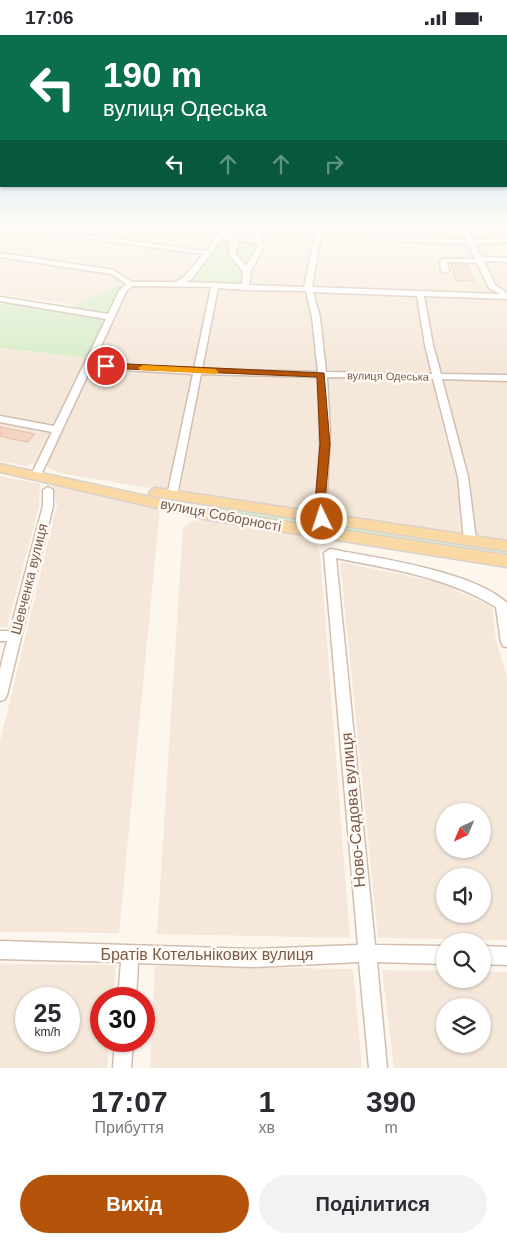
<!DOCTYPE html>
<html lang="uk">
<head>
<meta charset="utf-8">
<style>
	body { margin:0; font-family:Helvetica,sans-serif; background:#f2f2f3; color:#2b2b33; height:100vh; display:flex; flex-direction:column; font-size:19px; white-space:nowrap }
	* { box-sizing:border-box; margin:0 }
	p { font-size:16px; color:#7c7c81 }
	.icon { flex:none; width:28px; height:28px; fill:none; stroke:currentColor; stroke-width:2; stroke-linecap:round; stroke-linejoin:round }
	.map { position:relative; height:1033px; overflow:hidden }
	.drawer { display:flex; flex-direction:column; background:#fff; flex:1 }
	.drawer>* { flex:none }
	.banner { position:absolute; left:0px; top:0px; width:508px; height:152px; box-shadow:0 1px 4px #0004; background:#0b6e4f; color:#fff; overflow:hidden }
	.needle { width:32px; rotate:224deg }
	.tools { position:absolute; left:436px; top:768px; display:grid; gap:10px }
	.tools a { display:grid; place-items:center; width:55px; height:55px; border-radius:50%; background:#fff; box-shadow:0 1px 4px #0004; font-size:25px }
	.speed { position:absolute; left:15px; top:952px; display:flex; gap:10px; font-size:25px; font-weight:700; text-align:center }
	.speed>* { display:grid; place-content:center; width:65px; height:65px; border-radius:50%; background:#fff; box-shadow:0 1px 4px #0004; line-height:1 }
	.speed small { font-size:12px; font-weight:400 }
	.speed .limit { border:8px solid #d22; background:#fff; color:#111 }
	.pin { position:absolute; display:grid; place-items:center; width:42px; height:42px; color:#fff; margin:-21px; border:2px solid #fff; border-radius:50%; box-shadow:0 1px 5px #0007 }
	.me { position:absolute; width:55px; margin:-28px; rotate:356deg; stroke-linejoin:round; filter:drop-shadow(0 0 4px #0008) }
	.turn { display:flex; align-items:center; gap:18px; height:105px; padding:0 20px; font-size:22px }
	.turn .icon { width:65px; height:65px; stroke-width:2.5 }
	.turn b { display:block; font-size:35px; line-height:42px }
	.lanes { display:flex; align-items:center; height:48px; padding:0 20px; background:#0003; justify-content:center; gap:25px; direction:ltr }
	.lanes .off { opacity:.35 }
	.eta { display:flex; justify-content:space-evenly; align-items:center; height:85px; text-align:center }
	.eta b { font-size:30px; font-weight:700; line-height:35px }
	.action { display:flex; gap:10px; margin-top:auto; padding:10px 20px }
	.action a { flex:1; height:58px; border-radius:30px; background:#b45309; color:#fff; font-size:20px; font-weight:700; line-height:58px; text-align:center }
	.action a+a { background:#f2f2f3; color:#2b2b33 }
	.status { display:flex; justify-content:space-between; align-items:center; height:35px; padding:0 25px; background:#fff; direction:ltr }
	.status svg { height:14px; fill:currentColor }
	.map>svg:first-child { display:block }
	.residential { fill:#f5e8da; fill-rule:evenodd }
	.green { fill:#d8ecc9 }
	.building { fill:#f3d5c3; stroke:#e6bba3 }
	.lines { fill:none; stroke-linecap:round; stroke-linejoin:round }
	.minor-casing { stroke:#d1beb0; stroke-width:3 }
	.major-casing { stroke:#dad1cd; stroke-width:3 }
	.minor { fill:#fff; fill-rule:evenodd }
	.major { fill:#fbd9a5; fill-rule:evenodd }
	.route { fill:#b45309; stroke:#753606 }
	.slow { fill:#f59e0b }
	.labels { text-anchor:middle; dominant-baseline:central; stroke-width:5; stroke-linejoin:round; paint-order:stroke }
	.far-street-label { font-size:11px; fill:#7a5c4d; stroke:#fffaf3 }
	.street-label { font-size:14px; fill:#7a5c4d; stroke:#fffaf3 }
	.near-street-label { font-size:16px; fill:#7a5c4d; stroke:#fffaf3 }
</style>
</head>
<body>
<div class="status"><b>17:06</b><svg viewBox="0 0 49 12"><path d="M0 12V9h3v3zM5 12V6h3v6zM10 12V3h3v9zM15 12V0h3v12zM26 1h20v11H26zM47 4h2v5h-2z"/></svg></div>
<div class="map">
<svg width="507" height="1033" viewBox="0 0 507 1033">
	<rect width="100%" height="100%" fill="#fdf6ec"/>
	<g class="residential">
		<path d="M 0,189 L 201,189 L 224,193 L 207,216 L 201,217 Z"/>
		<path d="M 263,189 L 318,189 L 306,252 L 302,254 L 250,252 L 247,249 Z"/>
		<path d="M 322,189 L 459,189 L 489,251 L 497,260 L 310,252 Z"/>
		<path d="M 464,189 L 507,189 L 507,204 L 472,205 Z"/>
		<path d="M 0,191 L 200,219 L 203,220 L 187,242 L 178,246 L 130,246 L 115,236 L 0,219 Z"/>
		<path d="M 507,206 L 507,224 L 480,221 L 474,208 Z"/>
		<path d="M 0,222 L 109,238 L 125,248 L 73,270 L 0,259 Z"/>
		<path d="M 487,225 L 507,226 L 507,257 L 495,251 L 483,226 Z"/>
		<path d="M 135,251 L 212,254 L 196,332 L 100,329 L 94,327 L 127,256 Z"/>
		<path d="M 219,253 L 306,256 L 310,259 L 317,337 L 200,334 L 216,254 Z"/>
		<path d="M 319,257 L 416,260 L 432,340 L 324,337 L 316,259 Z"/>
		<path d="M 425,261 L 507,264 L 507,342 L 443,341 L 439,336 L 432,310 L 423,262 Z"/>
		<path d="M 0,313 L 88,323 L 38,427 L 25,431 L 0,426 Z"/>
		<path d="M 99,332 L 195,338 L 172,451 L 163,455 L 58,438 L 48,432 L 47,428 L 91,334 Z"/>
		<path d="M 199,339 L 309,340 L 318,343 L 321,409 L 317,475 L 310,478 L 182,458 L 177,451 Z"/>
		<path d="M 330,341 L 434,343 L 460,441 L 465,495 L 459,500 L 332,481 L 325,475 L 325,342 Z"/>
		<path d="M 444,343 L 507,345 L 507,507 L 478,503 L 473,496 L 467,441 Z"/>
		<path d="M 0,441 L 40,449 L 39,471 L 7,592 L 0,592 Z"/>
		<path d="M 52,451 L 160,473 L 119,898 L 0,897 L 0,707 L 57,470 Z"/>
		<path d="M 200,481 L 313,501 L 320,518 L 350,903 L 157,899 L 183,492 Z"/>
		<path d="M 340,527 L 438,547 L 492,572 L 496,605 L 507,642 L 507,905 L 378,903 ZM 445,776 L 482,776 L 482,814 L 445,814 ZM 445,841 L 482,841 L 482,879 L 445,879 Z"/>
		<path d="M 0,929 L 116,930 L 113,964 L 101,964 L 101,1006 L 109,1006 L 107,1033 L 0,1033 ZM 26,964 L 69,964 L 69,1006 L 26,1006 Z"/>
		<path d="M 155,931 L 353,934 L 362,1033 L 150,1033 Z"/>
		<path d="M 382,935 L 445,936 L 445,944 L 482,944 L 483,936 L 507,937 L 507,1033 L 394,1033 ZM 445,971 L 482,971 L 482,1009 L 445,1009 Z"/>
	</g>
	<g class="green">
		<path d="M 232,189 L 261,189 L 260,211 L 244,249 L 191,247 L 189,245 Z"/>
		<path d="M 125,248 L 110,277 L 102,279 L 76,275 L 73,270 Z"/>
		<path d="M 0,265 L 100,282 L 106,285 L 88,323 L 0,313 Z"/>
		<path d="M 220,470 L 322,488 L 507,514 L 507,523 L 320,494 L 216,474 L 215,472 Z"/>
	</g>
	<g class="building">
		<path d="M 451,229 L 468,230 L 474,246 L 456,246 Z"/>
		<path d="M 0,392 L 35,399 L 28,407 L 12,404 L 0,401 Z"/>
	</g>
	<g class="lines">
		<g class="minor-casing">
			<g id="minor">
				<path d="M 0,189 L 206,216 L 223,193 L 205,189 L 233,189 L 227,198 L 233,204 L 246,202 L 255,203 L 259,189 L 265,189 L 261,204 L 264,211 L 251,236 L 249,250 L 304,252 L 317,189 L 323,189 L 312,252 L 500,259 L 489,253 L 477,228 L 447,227 L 449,236 L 445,238 L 441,236 L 440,226 L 443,224 L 475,224 L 468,209 L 372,205 L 369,203 L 372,201 L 466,205 L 459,189 L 465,189 L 473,205 L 507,203 L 507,207 L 475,209 L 481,222 L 507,223 L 507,227 L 484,226 L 495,250 L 507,258 L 507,264 L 424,261 L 433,310 L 441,339 L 507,340 L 507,346 L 442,344 L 468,442 L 476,505 L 474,508 L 466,508 L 464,505 L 458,442 L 433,344 L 327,342 L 330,397 L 327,456 L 327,483 L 322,487 L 317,483 L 316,474 L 320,411 L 318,342 L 201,339 L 177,461 L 172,464 L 167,461 L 193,339 L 91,333 L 41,440 L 36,443 L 32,442 L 31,440 L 52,397 L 0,387 L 0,381 L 54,391 L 106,284 L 0,266 L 0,262 L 108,279 L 119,256 L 126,249 L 111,239 L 0,222 L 0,218 L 113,235 L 132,247 L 176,247 L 186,240 L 203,219 L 0,192 ZM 223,202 L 231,209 L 228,218 L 243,236 L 242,249 L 186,247 L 192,244 ZM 246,206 L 256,208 L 258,211 L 246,231 L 235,218 L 238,209 L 237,207 ZM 132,251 L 211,252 L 194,334 L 93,328 L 126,257 ZM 218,253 L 245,255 L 306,256 L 312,282 L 318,337 L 202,334 ZM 313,257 L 417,261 L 425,310 L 432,339 L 326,337 L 320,282 Z"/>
				<path d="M 48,452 L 53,455 L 53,471 L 7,660 L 5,664 L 0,666 L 0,634 L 7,606 L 0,606 L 0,596 L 10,596 L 43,471 L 43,455 Z"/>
				<path d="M 330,514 C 377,523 473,536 507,568 L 507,612 L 503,611 L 501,607 L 496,572 C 447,542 392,534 336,523 L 375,910 L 445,911 L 445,929 L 377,927 L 387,1033 L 369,1033 L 359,927 L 253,932 L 138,928 L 136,964 L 118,964 L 121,927 L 0,924 L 0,906 L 253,914 L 358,910 L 324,518 Z"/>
				<path d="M 482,911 L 507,912 L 507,930 L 482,929 Z"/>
				<path d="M 115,1006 L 133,1006 L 131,1033 L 113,1033 Z"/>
			</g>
		</g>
		<g class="major-casing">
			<g id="major">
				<path d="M 0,429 L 210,475 L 507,520 L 507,532 L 210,485 L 0,437 Z"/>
				<path d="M 156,453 L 507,506 L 507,516 L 151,461 L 149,458 L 151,455 Z"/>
			</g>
		</g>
		<use href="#minor" class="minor"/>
		<use href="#major" class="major"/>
	</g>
	<linearGradient id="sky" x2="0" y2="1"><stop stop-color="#97c7e8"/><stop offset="0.57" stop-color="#fefbf6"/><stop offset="1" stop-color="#fefbf6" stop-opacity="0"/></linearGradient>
	<rect width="507" height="334" fill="url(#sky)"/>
	<path class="route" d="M 106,328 L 324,338 L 330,409 L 325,467 L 326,486 L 319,486 L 315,467 L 320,409 L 317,342 L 103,333 L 101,331 Z"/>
	<path class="slow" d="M 143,330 L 215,334 L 219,337 L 215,339 L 140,335 L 138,333 Z"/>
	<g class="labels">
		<g class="far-street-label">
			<text transform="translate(388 341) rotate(1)">вулиця Одеська</text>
		</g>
		<g class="street-label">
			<text transform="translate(221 480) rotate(11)">вулиця Соборності</text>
			<text transform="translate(29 544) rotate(-76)">Шевченка вулиця</text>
		</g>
		<g class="near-street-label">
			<text transform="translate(353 775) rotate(-95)">Ново-Садова вулиця</text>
			<text x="207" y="919">Братів Котельнікових вулиця</text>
		</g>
	</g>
</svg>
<div class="tools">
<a><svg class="needle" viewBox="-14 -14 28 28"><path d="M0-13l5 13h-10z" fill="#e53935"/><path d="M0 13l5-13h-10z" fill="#7c7c81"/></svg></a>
<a><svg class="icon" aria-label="sound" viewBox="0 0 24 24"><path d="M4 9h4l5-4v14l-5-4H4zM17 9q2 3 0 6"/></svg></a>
<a><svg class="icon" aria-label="search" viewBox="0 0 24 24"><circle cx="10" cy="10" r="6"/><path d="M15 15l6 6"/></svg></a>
<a><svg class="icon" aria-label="layers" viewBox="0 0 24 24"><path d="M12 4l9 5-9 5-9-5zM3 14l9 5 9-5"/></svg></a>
</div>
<div class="speed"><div>25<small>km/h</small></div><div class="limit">30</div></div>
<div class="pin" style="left:106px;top:331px;background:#d93025"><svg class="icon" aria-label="arrive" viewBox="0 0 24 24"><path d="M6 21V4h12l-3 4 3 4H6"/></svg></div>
<svg class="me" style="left:322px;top:484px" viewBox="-20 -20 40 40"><circle r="17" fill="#b45309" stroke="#fff" stroke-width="3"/><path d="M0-11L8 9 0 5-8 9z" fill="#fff"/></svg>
<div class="banner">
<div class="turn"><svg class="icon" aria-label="left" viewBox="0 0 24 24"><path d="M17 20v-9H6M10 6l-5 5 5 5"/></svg><div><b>190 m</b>вулиця Одеська</div></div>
<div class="lanes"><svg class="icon" aria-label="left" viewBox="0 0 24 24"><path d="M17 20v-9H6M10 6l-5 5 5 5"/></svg><svg class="icon off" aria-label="ahead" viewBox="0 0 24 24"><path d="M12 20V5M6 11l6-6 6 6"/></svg><svg class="icon off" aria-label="ahead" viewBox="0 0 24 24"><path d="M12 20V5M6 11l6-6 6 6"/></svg><svg class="icon off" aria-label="right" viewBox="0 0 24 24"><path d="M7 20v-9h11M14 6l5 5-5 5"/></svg></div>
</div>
</div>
<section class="drawer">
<div class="eta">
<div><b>17:07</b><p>Прибуття</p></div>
<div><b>1</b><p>хв</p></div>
<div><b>390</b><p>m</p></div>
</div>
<div class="action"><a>Вихід</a><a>Поділитися</a></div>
</section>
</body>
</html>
